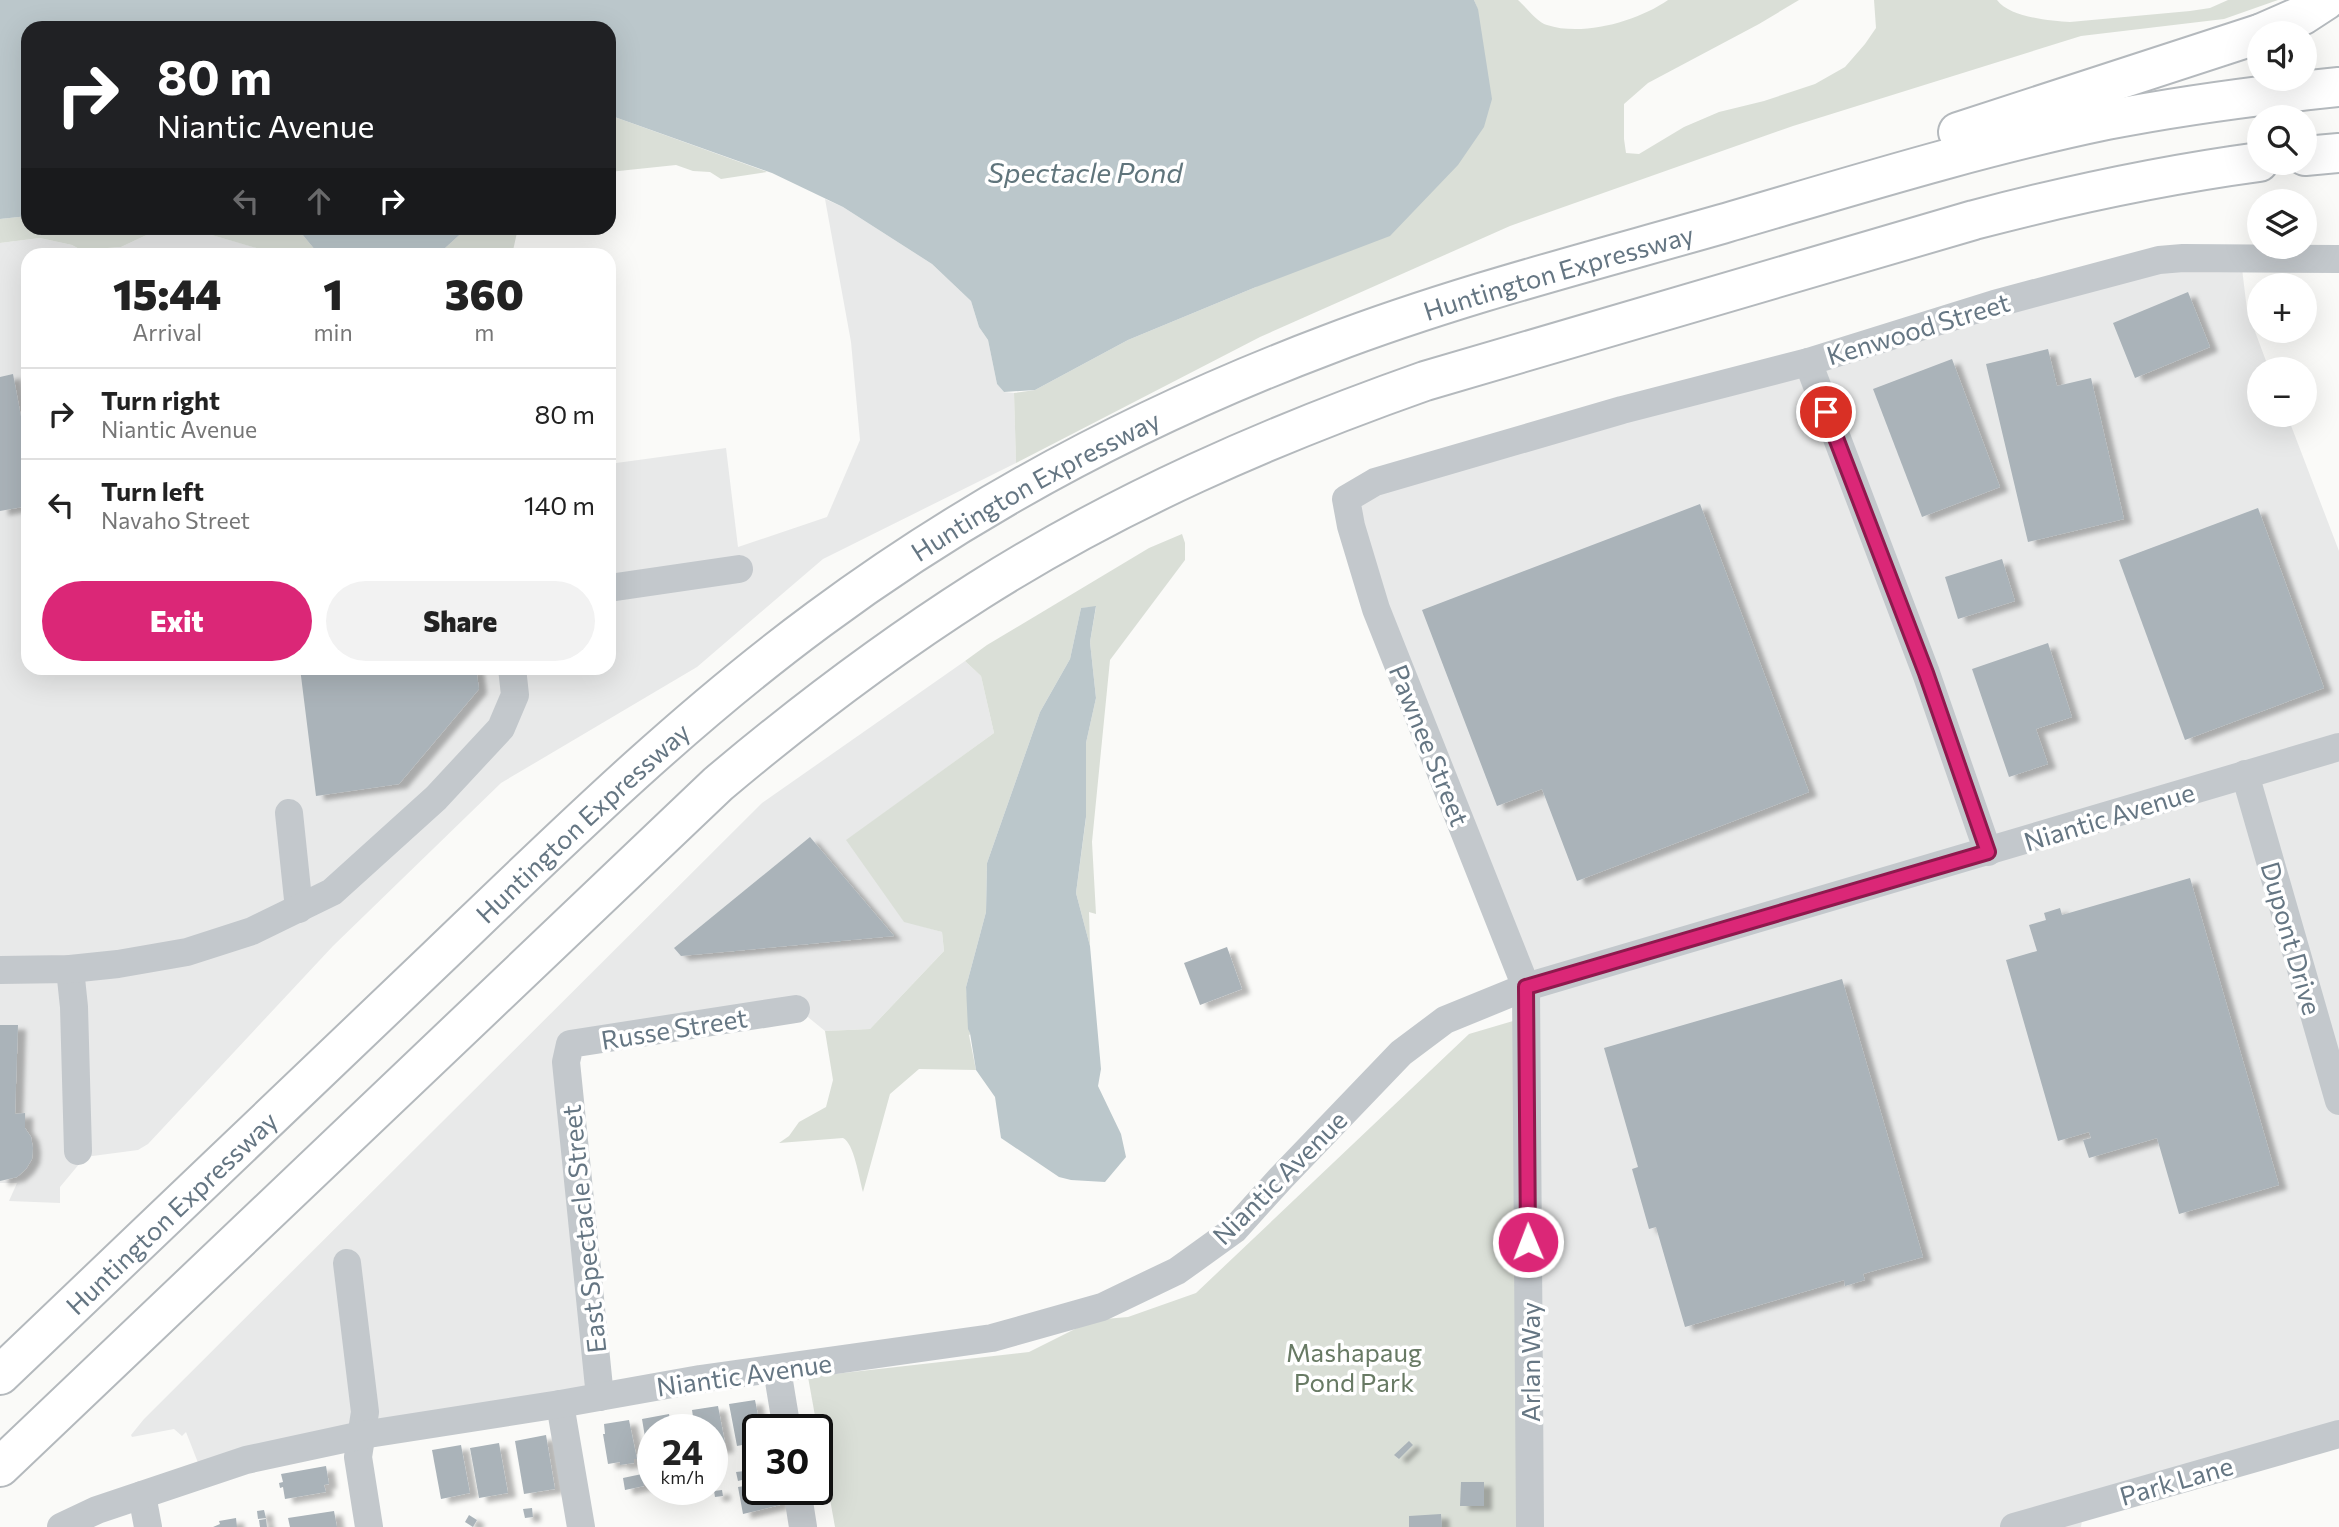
<!DOCTYPE html>
<html lang="en">
<head>
<meta charset="utf-8">
<style>
	body { margin:0; font-family:Commissioner,sans-serif; background:#f2f2f2; color:#222; height:100vh; display:flex; flex-direction:column; font-size:26px; white-space:nowrap }
	* { box-sizing:border-box; margin:0 }
	p { font-size:23px; color:#767676 }
	.icon { flex:none; width:38px; height:38px; fill:none; stroke:currentColor; stroke-width:2; stroke-linecap:round; stroke-linejoin:round }
	.map { position:relative; flex:1; overflow:hidden }
	.sheet { position:absolute; left:21px; top:248px; width:595px; height:427px; display:flex; flex-direction:column; background:#fff; border-radius:21px; box-shadow:0 7px 28px #0002 }
	.sheet>* { flex:none }
	.top-card { position:absolute; left:21px; top:21px; width:595px; height:214px; border-radius:21px; box-shadow:0 7px 28px #0002; background:#202124; color:#fff; overflow:hidden }
	.buttons { position:absolute; left:2247px; top:21px; display:grid; gap:14px }
	.buttons a { display:grid; place-items:center; width:70px; height:70px; border-radius:50%; background:#fff; box-shadow:0 7px 28px #0002; font-size:35px }
	.speed { position:absolute; left:637px; top:1414px; display:flex; gap:14px; font-size:35px; font-weight:700; text-align:center }
	.speed>* { display:grid; place-content:center; width:91px; height:91px; border-radius:50%; background:#fff; box-shadow:0 7px 28px #0002; line-height:1 }
	.speed small { font-size:18px; font-weight:400 }
	.speed .limit { border:4px solid #111; border-radius:10px; background:#fff; color:#111 }
	.pin { position:absolute; display:grid; place-items:center; width:60px; height:60px; color:#fff; margin:-30px; border:4px solid #fff; border-radius:50%; box-shadow:0 2px 7px #0007 }
	.me { position:absolute; width:77px; margin:-38px; rotate:359deg; stroke-linejoin:round; filter:drop-shadow(0 0 5px #0008) }
	.turn { display:flex; align-items:center; gap:24px; height:147px; padding:0 21px; font-size:32px }
	.turn .icon { width:91px; height:91px; stroke-width:2.5 }
	.turn b { display:block; font-size:49px; line-height:60px }
	.lanes { display:flex; align-items:center; height:66px; padding:0 21px; background:#0003; justify-content:center; gap:35px; direction:ltr }
	.lanes .off { opacity:.35 }
	.eta { display:flex; justify-content:space-evenly; align-items:center; height:119px; text-align:center }
	.eta b { font-size:42px; font-weight:800; line-height:49px }
	.primary-button { display:flex; gap:14px; margin-top:auto; padding:14px 21px }
	.primary-button a { flex:1; height:80px; border-radius:42px; background:#db2777; color:#fff; font-size:28px; font-weight:800; line-height:80px; text-align:center }
	.primary-button a+a { background:#f2f2f2; color:#222 }
	ul { padding:0; list-style:none }
	li { display:flex; align-items:center; gap:21px; height:91px; padding:0 21px; border-top:2px solid #e0e0e0 }
	li div { flex:1 }
	li b { display:block; font-size:26px }
	li em { font-style:normal }
	.map>svg:first-child { display:block }
	.built { fill:#e8e9e9 }
	.green { fill:#dadfd7 }
	.water { fill:#bbc7cb }
	.building { fill:#aab3b9; filter:url(#shadow) }
	.lines { fill:none; stroke-linecap:round; stroke-linejoin:round }
	.highway-casing { stroke:#b4b9bd; stroke-width:42 }
	.minor { stroke:#c3c8cc; stroke-width:28 }
	.highway { stroke:#fff; stroke-width:38 }
	.route-casing { stroke:#8e194d; stroke-width:18 }
	.route { stroke:#db2777; stroke-width:12 }
	.labels { text-anchor:middle; dominant-baseline:central; stroke-width:7; stroke-linejoin:round; paint-order:stroke }
	.street-label { font-size:26px; fill:#657683; stroke:#fff }
	.park-label { font-size:26px; fill:#687a64; stroke:#fff }
	.water-label { font-size:28px; font-style:italic; fill:#60757c; stroke:#fff }
</style>
</head>
<body>
<div class="map">
<svg width="2339" height="1527" viewBox="0 0 2339 1527">
	<defs>
		<filter id="shadow"><feDropShadow dx="8" dy="4.5" stdDeviation="2" flood-color="#0004"/></filter>
	</defs>
	<rect width="100%" height="100%" fill="#fafaf8"/>
	<g class="built">
		<path d="M 825,199 L 843,207 L 932,264 L 971,301 L 979,327 L 988,340 L 997,384 L 1004,392 L 1014,393 L 1016,463 L 823,559 L 697,667 L 501,783 L 333,946 L 148,1144 L 138,1150 L 85,1157 L 60,1187 L 60,1203 L 9,1201 L 17,1183 L 0,1183 L 0,243 L 40,238 L 72,245 L 81,250 L 121,247 L 153,232 L 188,228 L 264,250 L 264,255 L 28,256 L 28,668 L 609,668 L 609,464 L 726,448 L 738,547 L 827,517 L 860,440 L 851,342 Z"/>
		<path d="M 2241,260 L 2247,310 L 2269,369 L 2259,369 L 2259,415 L 2287,415 L 2339,551 L 2339,1445 L 2085,1501 L 2081,1527 L 1533,1527 L 1528,993 L 1381,620 L 1356,492 L 2116,271 Z"/>
		<path d="M 965,661 L 981,676 L 994,733 L 847,840 L 904,921 L 942,932 L 944,951 L 870,1029 L 825,1031 L 803,1013 L 570,1044 L 607,1397 L 202,1473 L 186,1432 L 182,1436 L 174,1429 L 132,1437 L 131,1435 L 144,1419 L 762,803 Z"/>
	</g>
	<g class="green">
		<path d="M 1474,0 L 1518,0 C 1526,7 1537,22 1547,25 C 1583,37 1638,21 1668,0 L 1799,0 L 1759,24 L 1648,83 L 1624,104 L 1624,139 L 1626,153 L 1639,154 L 1684,127 L 1719,112 L 1764,101 L 1815,84 L 1845,67 L 1865,44 L 1876,28 L 1874,0 L 1997,0 C 2009,17 2050,21 2070,22 L 2190,11 L 2210,8 L 2228,0 L 2278,0 L 2224,19 L 2081,36 L 1793,126 L 1510,226 L 1260,337 L 1016,463 L 1014,393 L 1035,390 L 1128,340 L 1256,287 L 1478,10 Z"/>
		<path d="M 609,115 L 765,171 L 767,172 L 721,179 L 710,172 L 693,171 L 676,165 L 609,172 Z"/>
		<path d="M 28,216 L 28,228 L 297,228 L 316,251 L 332,255 L 264,255 L 263,250 L 188,228 L 153,232 L 121,247 L 81,250 L 72,245 L 40,238 L 0,243 L 0,219 Z"/>
		<path d="M 467,228 L 518,228 L 512,255 L 431,256 L 444,249 Z"/>
		<path d="M 1182,534 L 1185,543 L 1185,560 L 1110,660 L 1092,842 L 1096,914 L 1089,912 L 1090,946 L 1076,893 L 1086,818 L 1086,743 L 1096,698 L 1090,642 L 1096,607 L 1081,608 L 1070,659 L 1040,712 L 987,863 L 986,912 L 966,987 L 971,1034 L 969,1035 L 976,1070 L 919,1069 L 890,1094 L 863,1192 C 859,1178 854,1143 843,1138 L 779,1143 L 789,1136 L 799,1122 L 826,1107 L 833,1080 L 825,1031 L 870,1029 L 944,951 L 942,932 L 904,922 L 846,840 L 994,733 L 981,676 L 965,661 L 987,645 L 1149,548 Z"/>
		<path d="M 1513,1021 L 1518,1527 L 835,1527 L 808,1377 L 1029,1352 L 1093,1320 L 1128,1317 L 1196,1293 L 1469,1034 Z"/>
	</g>
	<g class="water">
		<path d="M 0,0 L 1474,0 L 1478,9 L 1492,99 L 1484,127 L 1458,165 L 1390,236 L 1256,287 L 1128,340 L 1035,390 L 1004,392 L 997,384 L 988,340 L 979,327 L 971,301 L 932,264 L 843,207 L 772,173 L 609,115 L 609,28 L 28,28 L 28,216 L 0,219 Z"/>
		<path d="M 297,228 L 467,228 L 444,249 L 431,256 L 332,255 L 316,251 Z"/>
		<path d="M 1096,606 L 1090,642 L 1096,698 L 1086,743 L 1086,817 L 1076,893 L 1090,946 L 1101,1069 L 1098,1086 L 1121,1134 L 1126,1157 L 1105,1182 L 1071,1180 L 1059,1177 L 1001,1138 L 995,1097 L 976,1070 L 970,1033 L 968,1029 L 966,987 L 986,912 L 987,863 L 1040,712 L 1070,659 L 1081,608 Z"/>
	</g>
	<g class="building">
		<path d="M 2188,292 L 2210,347 L 2135,378 L 2113,323 Z"/>
		<path d="M 2048,349 L 2057,386 L 2091,378 L 2124,519 L 2028,542 L 1986,364 Z"/>
		<path d="M 1952,359 L 2000,487 L 1922,517 L 1873,389 Z"/>
		<path d="M 13,374 L 28,454 L 28,506 L 0,511 L 0,377 Z"/>
		<path d="M 1700,504 L 1809,792 L 1577,881 L 1542,789 L 1497,806 L 1422,610 Z"/>
		<path d="M 2258,508 L 2324,688 L 2185,740 L 2119,560 Z"/>
		<path d="M 2002,559 L 2015,601 L 1958,619 L 1945,577 Z"/>
		<path d="M 2048,643 L 2072,717 L 2036,729 L 2048,764 L 2009,777 L 1972,669 Z"/>
		<path d="M 300,668 L 476,668 L 479,689 L 399,784 L 316,796 Z"/>
		<path d="M 810,837 L 894,936 L 681,956 L 674,948 Z"/>
		<path d="M 2190,878 L 2279,1185 L 2179,1214 L 2157,1138 L 2089,1158 L 2083,1140 L 2091,1138 L 2089,1132 L 2058,1141 L 2006,960 L 2037,951 L 2029,925 L 2046,920 L 2044,913 L 2060,908 L 2062,915 Z"/>
		<path d="M 1227,947 L 1242,989 L 1200,1005 L 1184,963 Z"/>
		<path d="M 1842,979 L 1923,1257 L 1863,1274 L 1865,1280 L 1845,1286 L 1844,1280 L 1685,1327 L 1656,1227 L 1649,1229 L 1632,1169 L 1638,1167 L 1604,1048 Z"/>
		<path d="M 0,1025 L 18,1025 L 15,1114 L 25,1113 L 25,1128 L 31,1137 L 33,1148 L 32,1159 L 26,1169 L 17,1177 L 0,1181 Z"/>
		<path d="M 1397,1346 L 1412,1359 L 1407,1365 L 1392,1351 Z"/>
		<path d="M 755,1400 L 761,1430 L 758,1430 L 758,1442 L 737,1446 L 729,1404 Z"/>
		<path d="M 718,1406 L 726,1448 L 712,1450 L 712,1430 L 695,1430 L 692,1410 Z"/>
		<path d="M 669,1414 L 672,1430 L 653,1430 L 653,1460 L 649,1461 L 642,1419 Z"/>
		<path d="M 629,1420 L 637,1459 L 634,1459 L 634,1463 L 620,1465 L 620,1462 L 608,1464 L 603,1434 L 605,1434 L 604,1424 Z"/>
		<path d="M 546,1435 L 555,1489 L 524,1494 L 515,1441 Z"/>
		<path d="M 1409,1441 L 1413,1445 L 1399,1459 L 1394,1455 Z"/>
		<path d="M 499,1443 L 508,1493 L 479,1498 L 470,1448 Z"/>
		<path d="M 461,1445 L 470,1493 L 441,1499 L 432,1450 Z"/>
		<path d="M 326,1466 L 329,1484 L 324,1485 L 326,1492 L 285,1499 L 283,1487 L 280,1488 L 279,1483 L 283,1482 L 281,1474 Z"/>
		<path d="M 745,1471 L 746,1479 L 738,1481 L 736,1472 Z"/>
		<path d="M 642,1474 L 644,1486 L 625,1490 L 623,1478 Z"/>
		<path d="M 1461,1482 L 1484,1482 L 1484,1506 L 1460,1506 Z"/>
		<path d="M 758,1484 L 758,1489 L 777,1489 L 780,1505 L 743,1514 L 738,1487 Z"/>
		<path d="M 722,1490 L 723,1496 L 715,1497 L 714,1491 Z"/>
		<path d="M 532,1508 L 533,1517 L 525,1518 L 523,1509 Z"/>
		<path d="M 264,1510 L 266,1518 L 258,1519 L 257,1511 Z"/>
		<path d="M 334,1511 L 337,1527 L 290,1527 L 288,1518 Z"/>
		<path d="M 1441,1514 L 1442,1527 L 1409,1527 L 1409,1516 Z"/>
		<path d="M 469,1515 L 477,1520 L 473,1527 L 465,1522 Z"/>
		<path d="M 236,1518 L 237,1527 L 213,1527 L 220,1524 L 219,1521 Z"/>
		<path d="M 266,1519 L 267,1527 L 260,1527 L 259,1520 Z"/>
	</g>
	<g class="lines">
		<g class="highway-casing">
			<g id="highway">
				<path d="M 2262,33 L 2303,15 L 2326,0"/>
				<path d="M 1958,132 L 2259,34"/>
				<path d="M 2305,156 L 2339,153"/>
				<path id="s1" d="M 0,1375 C 146,1236 292,1096 438,957 C 561,839 682,720 819,619 C 974,504 1147,413 1327,345 C 1455,296 1589,262 1722,224 C 1849,187 1977,147 2107,120 C 2184,105 2261,95 2339,87"/>
				<path d="M 0,1467 L 718,784 C 801,714 887,649 978,591 C 1118,502 1269,436 1425,381 L 1974,220 C 2069,195 2163,175 2259,162"/>
			</g>
		</g>
		<g class="minor">
			<path d="M 1808,362 L 1926,673 L 1988,852"/>
			<path d="M 609,588 L 739,569"/>
			<path d="M 2245,774 L 2339,1101"/>
			<path d="M 289,813 L 299,909"/>
			<path d="M 70,969 L 74,1007 L 78,1151"/>
			<path d="M 0,970 L 70,969 L 118,964 L 187,952 L 252,931 L 332,892 L 436,798 L 501,728 L 515,695 L 512,668"/>
			<path d="M 347,1263 L 365,1412 L 358,1457 L 369,1527"/>
			<path d="M 777,1369 L 787,1430"/>
			<path d="M 600,1397 L 566,1062 L 570,1044 L 796,1009"/>
			<path d="M 560,1404 L 581,1527"/>
			<path d="M 797,1489 L 803,1527"/>
			<path d="M 142,1495 L 148,1527"/>
			<path d="M 61,1527 L 97,1510 L 246,1460 L 362,1435 L 560,1404 L 700,1379 L 992,1338 L 1102,1307 L 1177,1271 L 1234,1230 L 1281,1178 L 1401,1053 L 1445,1020 L 1526,987 L 2339,747"/>
			<path d="M 1530,1527 L 1526,987 L 1376,609 L 1351,526 L 1346,499 L 1375,482 L 1622,410 L 1808,362 L 1994,304 L 2159,260 L 2183,258 L 2339,259"/>
			<path d="M 2014,1527 L 2339,1434"/>
		</g>
		<use href="#highway" class="highway"/>
	</g>
	<g class="lines">
		<g class="route-casing">
			<path id="route" d="M 1528,1242 L 1526,987 L 1988,852 L 1926,673 L 1826,412"/>
		</g>
		<use href="#route" class="route"/>
	</g>
	<g class="labels">
		<g class="street-label">
			<text stroke="none"><textPath href="#s1" startOffset="1937">Huntington Expressway</textPath></text>
			<text transform="translate(1918 328) rotate(-17)">Kenwood Street</text>
			<text stroke="none"><textPath href="#s1" startOffset="1370">Huntington Expressway</textPath></text>
			<text transform="translate(1430 745) rotate(68)">Pawnee Street</text>
			<text transform="translate(2109 816) rotate(-17)">Niantic Avenue</text>
			<text stroke="none"><textPath href="#s1" startOffset="803">Huntington Expressway</textPath></text>
			<text transform="translate(2292 938) rotate(74)">Dupont Drive</text>
			<text transform="translate(674 1028) rotate(-9)">Russe Street</text>
			<text transform="translate(1279 1177) rotate(-45)">Niantic Avenue</text>
			<text stroke="none"><textPath href="#s1" startOffset="236">Huntington Expressway</textPath></text>
			<text transform="translate(583 1229) rotate(-96)">East Spectacle Street</text>
			<text transform="translate(1529 1362) rotate(-90)">Arlan Way</text>
			<text transform="translate(744 1374) rotate(-8)">Niantic Avenue</text>
			<text transform="translate(2176 1480) rotate(-16)">Park Lane</text>
		</g>
		<g class="park-label">
			<text x="1354" y="1351">Mashapaug<tspan x="1354" dy="30">Pond Park</tspan></text>
		</g>
		<g class="water-label">
			<text x="1085" y="172">Spectacle Pond</text>
		</g>
	</g>
</svg>
<div class="buttons">
<a><svg class="icon" aria-label="sound" viewBox="0 0 24 24"><path d="M4 9h4l5-4v14l-5-4H4zM17 9q2 3 0 6"/></svg></a>
<a><svg class="icon" aria-label="search" viewBox="0 0 24 24"><circle cx="10" cy="10" r="6"/><path d="M15 15l6 6"/></svg></a>
<a><svg class="icon" aria-label="layers" viewBox="0 0 24 24"><path d="M12 4l9 5-9 5-9-5zM3 14l9 5 9-5"/></svg></a>
<a>+</a>
<a>−</a>
</div>
<div class="speed"><div>24<small>km/h</small></div><div class="limit">30</div></div>
<div class="pin" style="left:1826px;top:412px;background:#d93025"><svg class="icon" aria-label="arrive" viewBox="0 0 24 24"><path d="M6 21V4h12l-3 4 3 4H6"/></svg></div>
<svg class="me" style="left:1528px;top:1242px" viewBox="-20 -20 40 40"><circle r="17" fill="#db2777" stroke="#fff" stroke-width="3"/><path d="M0-11L8 9 0 5-8 9z" fill="#fff"/></svg>
<div class="top-card">
<div class="turn"><svg class="icon" aria-label="right" viewBox="0 0 24 24"><path d="M7 20v-9h11M14 6l5 5-5 5"/></svg><div><b>80 m</b>Niantic Avenue</div></div>
<div class="lanes"><svg class="icon off" aria-label="left" viewBox="0 0 24 24"><path d="M17 20v-9H6M10 6l-5 5 5 5"/></svg><svg class="icon off" aria-label="ahead" viewBox="0 0 24 24"><path d="M12 20V5M6 11l6-6 6 6"/></svg><svg class="icon" aria-label="right" viewBox="0 0 24 24"><path d="M7 20v-9h11M14 6l5 5-5 5"/></svg></div>
</div>
<section class="sheet">
<div class="eta">
<div><b>15:44</b><p>Arrival</p></div>
<div><b>1</b><p>min</p></div>
<div><b>360</b><p>m</p></div>
</div>
<ul>
<li><svg class="icon" aria-label="right" viewBox="0 0 24 24"><path d="M7 20v-9h11M14 6l5 5-5 5"/></svg><div><b>Turn right</b><p>Niantic Avenue</p></div><em>80 m</em></li>
<li><svg class="icon" aria-label="left" viewBox="0 0 24 24"><path d="M17 20v-9H6M10 6l-5 5 5 5"/></svg><div><b>Turn left</b><p>Navaho Street</p></div><em>140 m</em></li>
</ul>
<div class="primary-button"><a>Exit</a><a>Share</a></div>
</section>
</div>
</body>
</html>
